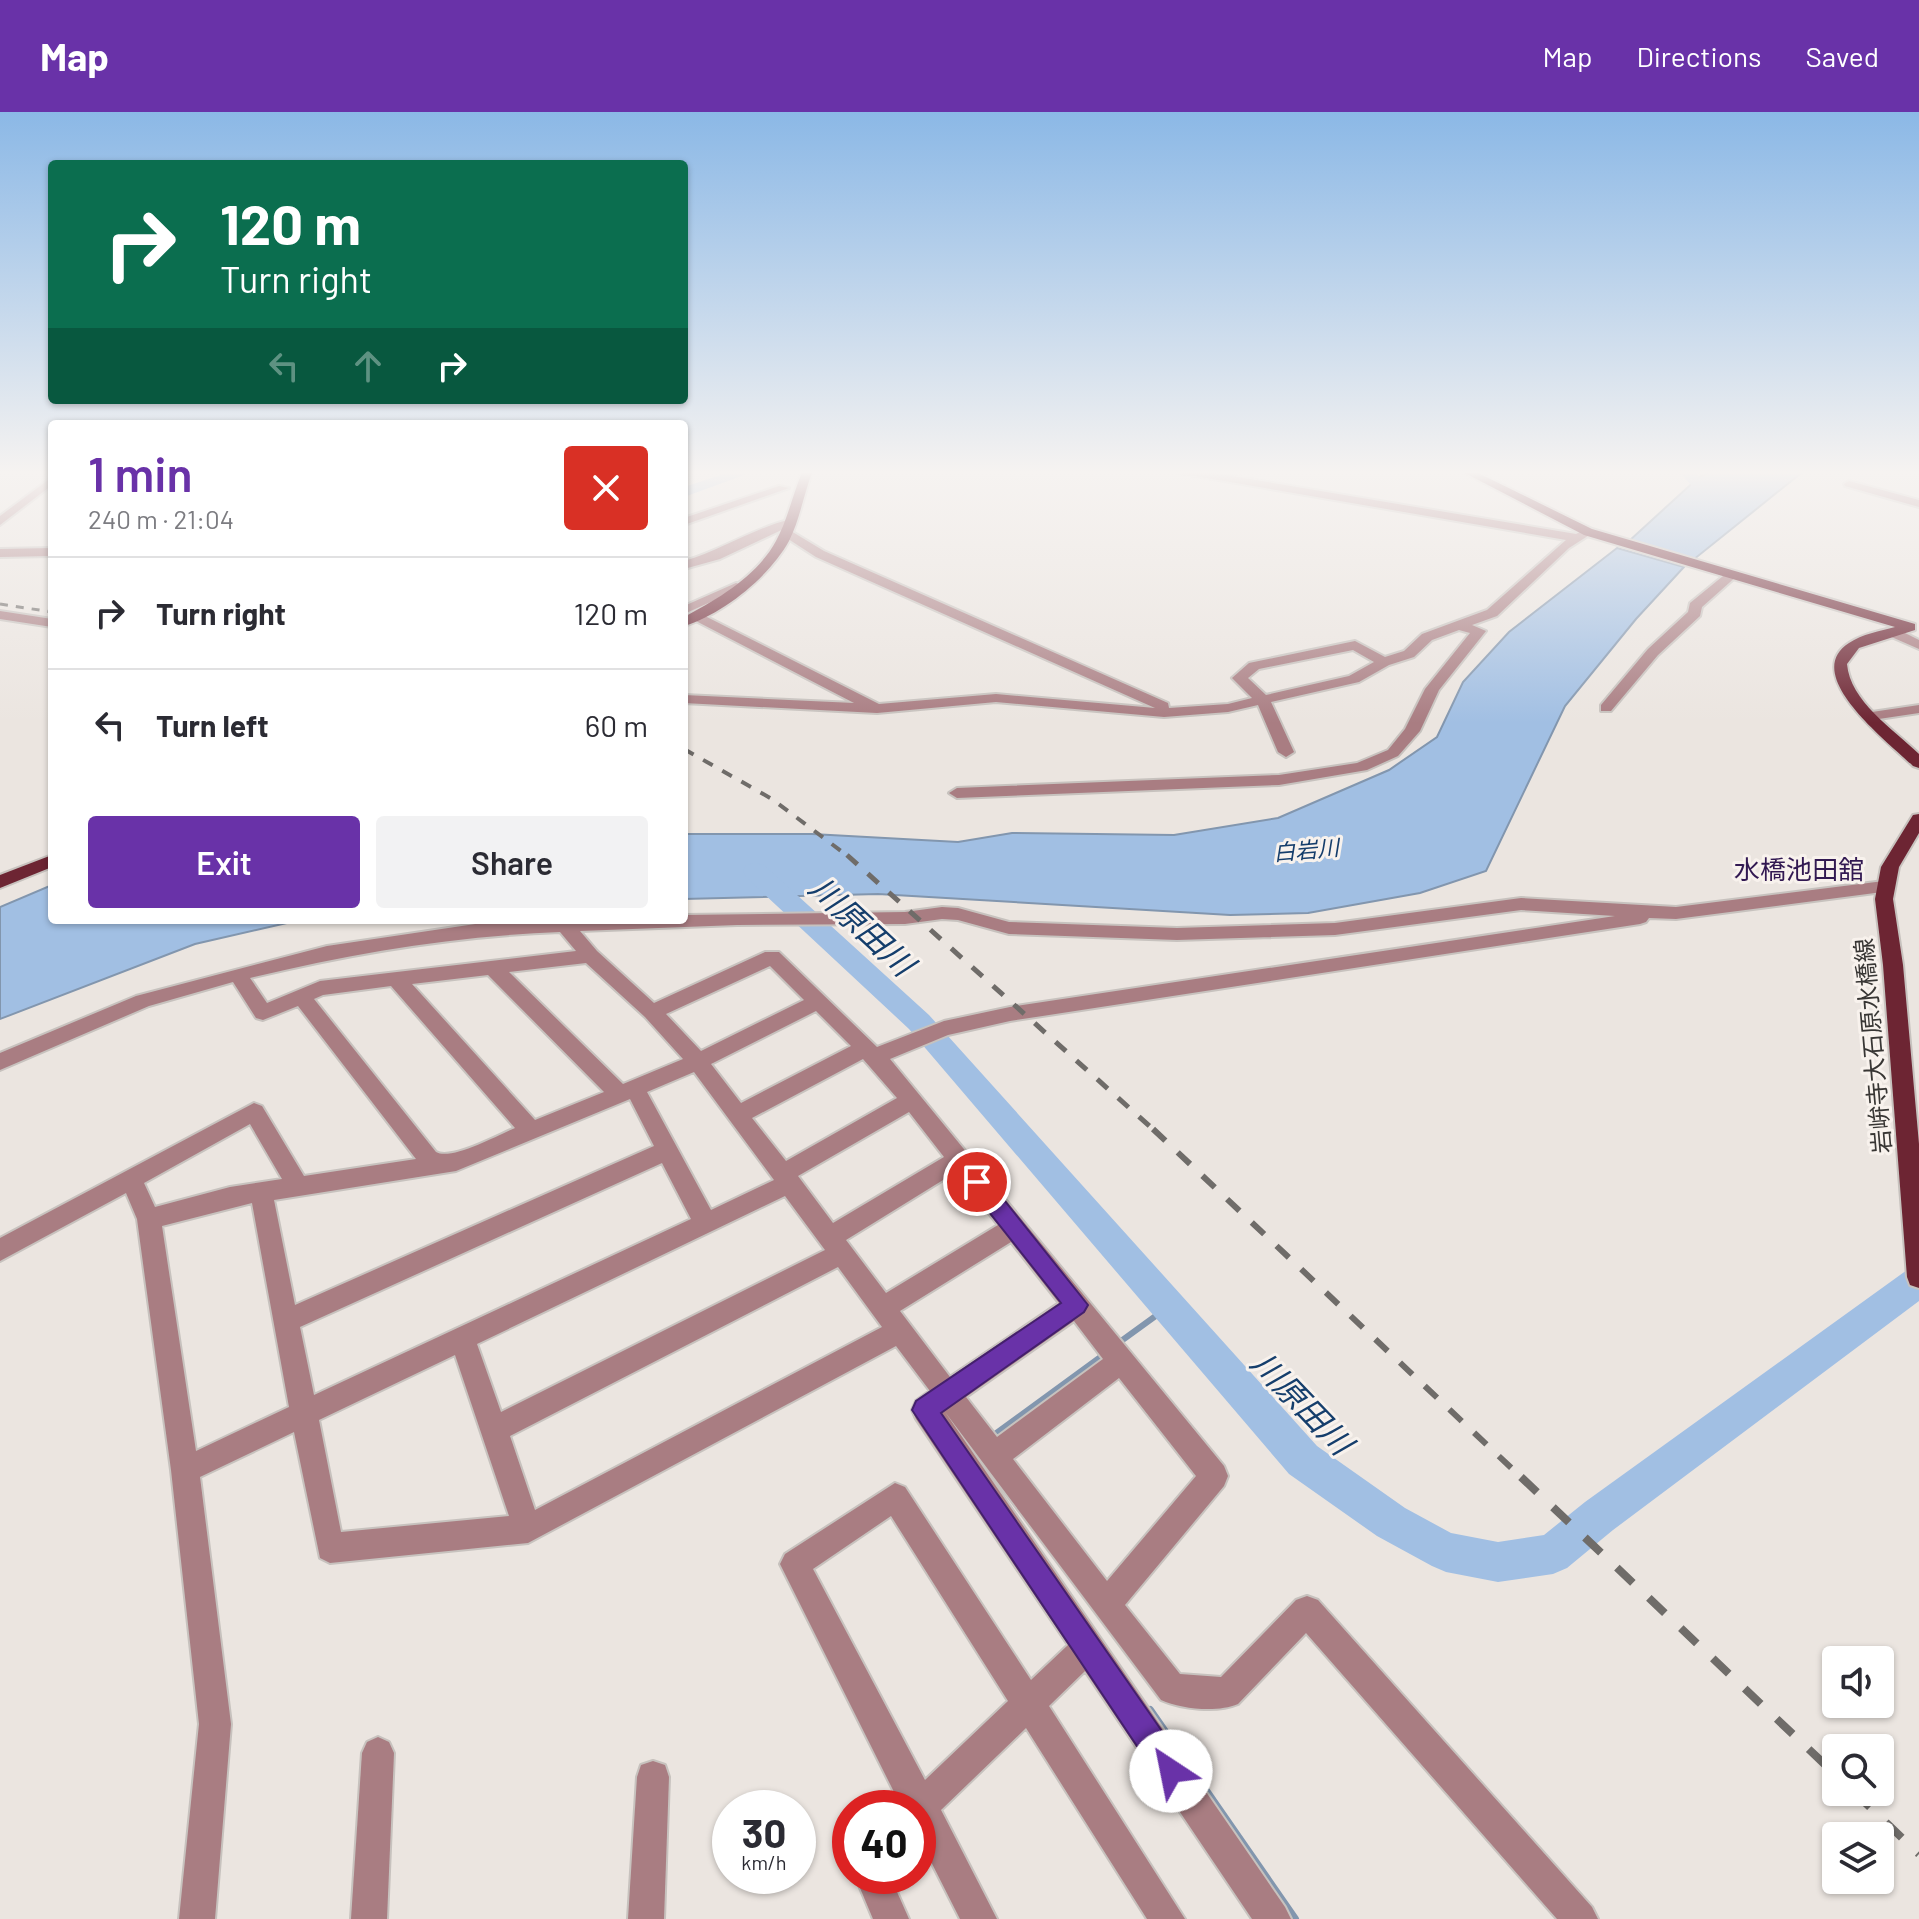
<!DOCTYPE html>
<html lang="en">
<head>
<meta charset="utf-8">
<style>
	body { margin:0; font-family:Barlow,"Noto Sans JP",sans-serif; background:#f2f2f3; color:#2b2b33; height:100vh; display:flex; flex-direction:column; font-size:30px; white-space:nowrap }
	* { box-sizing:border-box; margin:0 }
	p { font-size:26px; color:#7c7c81 }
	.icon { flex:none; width:44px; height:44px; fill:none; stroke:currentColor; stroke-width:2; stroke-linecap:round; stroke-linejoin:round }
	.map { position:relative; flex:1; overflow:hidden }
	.side { position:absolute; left:48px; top:308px; width:640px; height:504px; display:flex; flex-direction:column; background:#fff; border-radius:8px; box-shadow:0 2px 6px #0004 }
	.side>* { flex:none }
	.banner { position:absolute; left:48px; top:48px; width:640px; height:244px; border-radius:8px; box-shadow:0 2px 6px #0004; background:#0b6e4f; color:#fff; overflow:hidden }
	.tools { position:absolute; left:1822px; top:1534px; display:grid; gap:16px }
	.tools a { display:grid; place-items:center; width:72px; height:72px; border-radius:8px; background:#fff; box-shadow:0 2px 6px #0004; font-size:40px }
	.speed { position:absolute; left:712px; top:1678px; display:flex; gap:16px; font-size:40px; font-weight:700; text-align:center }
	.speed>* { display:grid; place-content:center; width:104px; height:104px; border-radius:50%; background:#fff; box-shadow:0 2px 6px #0004; line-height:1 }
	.speed small { font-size:20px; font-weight:400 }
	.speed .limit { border:12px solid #d22; background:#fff; color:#111 }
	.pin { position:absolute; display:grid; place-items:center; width:68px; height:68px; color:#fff; margin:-34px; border:4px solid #fff; border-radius:50%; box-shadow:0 2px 8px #0007 }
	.me { position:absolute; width:88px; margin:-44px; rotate:326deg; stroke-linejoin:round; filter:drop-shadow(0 0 6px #0008) }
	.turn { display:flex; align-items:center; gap:28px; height:168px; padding:0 40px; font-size:36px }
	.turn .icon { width:104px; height:104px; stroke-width:2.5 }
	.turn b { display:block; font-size:56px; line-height:68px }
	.lanes { display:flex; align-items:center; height:76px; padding:0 40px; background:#0003; justify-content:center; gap:40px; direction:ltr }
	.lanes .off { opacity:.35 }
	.round { display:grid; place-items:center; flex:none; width:84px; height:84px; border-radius:8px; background:#f2f2f3 }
	.summary { display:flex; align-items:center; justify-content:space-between; height:136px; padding:0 40px }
	h1 { font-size:48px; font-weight:600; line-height:60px; color:#6932a8 }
	.cta { display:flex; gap:16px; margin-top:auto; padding:16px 40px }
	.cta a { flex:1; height:92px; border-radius:8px; background:#6932a8; color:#fff; font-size:32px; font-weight:600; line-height:92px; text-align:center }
	.cta a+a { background:#f2f2f3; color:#2b2b33 }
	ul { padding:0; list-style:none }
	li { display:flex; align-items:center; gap:24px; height:112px; padding:0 40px; border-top:2px solid #e1e1e2 }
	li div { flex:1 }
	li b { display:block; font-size:30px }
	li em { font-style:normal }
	header { display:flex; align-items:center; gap:48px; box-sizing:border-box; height:112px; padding:0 40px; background:#6932a8; color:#fff }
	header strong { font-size:38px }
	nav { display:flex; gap:44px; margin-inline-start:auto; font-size:28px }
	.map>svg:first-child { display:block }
	.water { fill:#a1bfe3; stroke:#8296ae; stroke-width:2 }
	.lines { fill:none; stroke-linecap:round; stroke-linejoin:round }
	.stream-far1 { stroke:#8296ae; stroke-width:6 }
	.stream { stroke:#8296ae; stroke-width:8 }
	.river { fill:#a1bfe3; fill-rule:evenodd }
	.minor-casing { stroke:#c7c2be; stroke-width:4 }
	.major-casing { stroke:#c7c2be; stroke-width:4 }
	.minor { fill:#a97d82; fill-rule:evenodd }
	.major { fill:#6d2533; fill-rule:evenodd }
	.rail-far4 { stroke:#6f6c69; stroke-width:3; stroke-dasharray:8 8; stroke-linecap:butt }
	.rail-far3 { stroke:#6f6c69; stroke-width:4; stroke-dasharray:11 11; stroke-linecap:butt }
	.rail-far2 { stroke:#6f6c69; stroke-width:5; stroke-dasharray:14 14; stroke-linecap:butt }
	.rail-far1 { stroke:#6f6c69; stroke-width:6; stroke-dasharray:17 17; stroke-linecap:butt }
	.rail { stroke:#6f6c69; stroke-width:8; stroke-dasharray:22 22; stroke-linecap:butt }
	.route { fill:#6932a8; stroke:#44206d; stroke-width:2 }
	.labels { text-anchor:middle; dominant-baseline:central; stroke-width:6; stroke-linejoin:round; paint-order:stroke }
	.far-water-label { font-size:22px; font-style:italic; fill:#153e6c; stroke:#f8f2ed }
	.street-label { font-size:24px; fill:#383634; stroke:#f8f2ed }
	.neighbourhood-label { font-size:26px; fill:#321952; stroke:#f8f2ed }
	.near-water-label { font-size:32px; font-style:italic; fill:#153e6c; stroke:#f8f2ed }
</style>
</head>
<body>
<header>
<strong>Map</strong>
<nav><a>Map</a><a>Directions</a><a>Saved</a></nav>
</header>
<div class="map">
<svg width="1919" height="1807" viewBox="0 0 1919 1807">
	<rect width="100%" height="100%" fill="#ebe5e0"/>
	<g class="water">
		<path d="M 1714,358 L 1805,358 L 1693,448 L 1629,429 L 1699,365 Z"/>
		<path d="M 1617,436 L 1684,455 L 1636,507 L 1565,594 L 1486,759 L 1420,781 L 1308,801 L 1230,803 L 878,782 L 684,787 L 684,722 L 812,722 L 958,730 L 1012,721 L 1174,723 L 1278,706 L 1389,658 L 1437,625 L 1463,570 L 1509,520 Z"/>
		<path d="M 52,773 L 52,808 L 300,808 L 195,832 L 0,907 L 0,795 Z"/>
	</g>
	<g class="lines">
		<g class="stream-far1">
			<path d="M 1117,1232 L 1168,1195"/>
			<path d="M 991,1325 L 1106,1241"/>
		</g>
		<path class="stream" d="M 1150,1598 L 1295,1807"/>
		<g class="river">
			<path d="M 736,358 L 758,358 L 684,385 L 684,375 Z"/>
			<path d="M 1678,358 L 1693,358 L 1723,390 L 1723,396 L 1711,396 Z"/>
			<path d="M 755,751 L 764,753 L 929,903 L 1317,1334 L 1405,1396 L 1451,1421 L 1498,1430 L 1544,1423 L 1585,1390 L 1907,1158 L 1919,1154 L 1919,1189 L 1613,1418 L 1567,1456 L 1553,1462 L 1498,1470 L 1446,1460 L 1432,1454 L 1377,1424 L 1289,1362 L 909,917 L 746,765 L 743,759 L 746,753 Z"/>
		</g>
		<g class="minor-casing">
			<g id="minor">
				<path d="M 1173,358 L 1196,358 L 1576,422 L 1588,416 L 1594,420 L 1569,436 L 1497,504 L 1472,513 L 1486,519 L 1439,578 L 1420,619 L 1398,644 L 1367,658 L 1279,673 L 957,686 L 949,681 L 957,676 L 1279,663 L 1357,651 L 1388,638 L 1405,617 L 1425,577 L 1470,521 L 1459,518 L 1432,528 L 1414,545 L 1389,553 L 1359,570 L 1271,590 L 1294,640 L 1286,645 L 1278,640 L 1258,593 L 1228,600 L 1164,605 L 996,590 L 877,601 L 684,591 L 684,583 L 854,591 L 696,509 L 696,503 L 701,502 L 879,592 L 996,582 L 1155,596 L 816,445 L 782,423 L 782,417 L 786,416 L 824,439 L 1168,591 L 1169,596 L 1228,592 L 1252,586 L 1232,566 L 1249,551 L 1355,529 L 1385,545 L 1404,539 L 1422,522 L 1487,498 L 1566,428 L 1178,361 ZM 1353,538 L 1374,550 L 1349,564 L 1266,583 L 1248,566 L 1259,557 Z"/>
				<path d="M 52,365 L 52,373 L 0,413 L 0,404 Z"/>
				<path d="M 1849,369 L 1919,388 L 1919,395 L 1845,374 L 1844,372 Z"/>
				<path d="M 779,374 L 789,376 L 684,413 L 684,406 Z"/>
				<path d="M 788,408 L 792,409 L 792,413 L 720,447 L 684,457 L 684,449 C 720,439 752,417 788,408 Z"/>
				<path d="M 52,436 L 52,444 L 0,445 L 0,437 Z"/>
				<path d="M 1728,460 L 1738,463 L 1702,495 L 1700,504 L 1658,543 L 1611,599 L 1601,599 L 1601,593 L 1648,537 L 1688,500 L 1690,491 Z"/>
				<path d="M 736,471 L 746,474 L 684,502 L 684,494 Z"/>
				<path d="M 0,499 L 52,507 L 52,515 L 0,507 Z"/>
				<path d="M 1887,517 L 1897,517 L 1919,528 L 1919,537 L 1887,523 Z"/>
				<path d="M 1919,593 L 1919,601 L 1872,608 L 1865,604 L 1872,600 Z"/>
				<path d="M 1884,769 L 1890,771 L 1893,775 L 1890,779 L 1676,807 L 1649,806 L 1646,810 L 1640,812 L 1010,909 L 948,923 L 890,947 L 1224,1354 L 1228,1364 L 1224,1374 L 1125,1493 L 1180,1562 L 1221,1565 L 1296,1488 L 1307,1484 L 1318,1488 L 1592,1795 L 1598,1807 L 1557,1807 L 1306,1521 L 1238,1592 C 1217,1601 1181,1597 1161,1588 L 945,1300 L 1285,1795 L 1291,1807 L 1252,1807 L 1085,1559 L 1049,1594 L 1185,1807 L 1147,1807 L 1026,1616 L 941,1698 L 997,1807 L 960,1807 L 918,1724 L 918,1696 L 902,1696 L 780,1452 L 785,1442 L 895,1371 L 905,1375 L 1031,1568 L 1068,1533 L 916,1307 L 912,1298 L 916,1289 L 930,1279 L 896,1234 L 528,1431 L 330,1451 L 320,1446 L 294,1320 L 200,1365 L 231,1612 L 215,1807 L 179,1807 L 199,1612 L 171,1358 L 137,1107 L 126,1081 L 0,1149 L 0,1126 L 254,991 L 262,994 L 304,1064 L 416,1047 L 298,894 L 263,908 L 256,906 L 233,870 L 149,894 L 0,958 L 0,941 L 136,884 L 327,834 L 482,811 L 684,808 L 684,803 L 905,800 L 942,795 L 958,796 L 1009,810 L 1177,816 L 1335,811 L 1521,786 L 1676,795 ZM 1521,798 L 1615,804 L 1010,895 L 944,909 L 877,935 L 779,840 L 765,840 L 654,891 L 597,839 L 580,819 L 737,813 L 905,812 L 942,807 L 958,808 L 1009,822 L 1177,828 L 1335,823 ZM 560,820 L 576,839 L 320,869 L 267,891 L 250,866 C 353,841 455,824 560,820 ZM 586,851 L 645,905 L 683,947 L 623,972 L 509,860 ZM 770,854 L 804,888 L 701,939 L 666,902 ZM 488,863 L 604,980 L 535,1008 L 412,872 ZM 391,874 L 515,1016 C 498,1023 451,1049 436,1040 L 314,887 L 323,883 ZM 816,899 L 851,934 L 741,991 L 711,952 ZM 863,947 L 897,986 L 786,1049 L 752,1006 ZM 694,960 L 774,1068 L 711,1098 L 647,980 ZM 630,987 L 654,1034 L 295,1193 L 274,1088 L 456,1059 ZM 909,1000 L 944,1045 L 833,1111 L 798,1064 ZM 250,1012 L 282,1067 L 230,1075 L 155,1095 L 144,1071 ZM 662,1051 L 691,1107 L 314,1283 L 300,1215 ZM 956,1060 L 998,1113 L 886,1181 L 846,1128 ZM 785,1084 L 825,1138 L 501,1300 L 477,1232 ZM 252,1091 L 289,1295 L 196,1339 L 162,1114 ZM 1011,1130 L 1059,1191 L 950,1265 L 900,1199 ZM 838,1155 L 882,1215 L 535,1398 L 510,1324 ZM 1074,1209 L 1103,1247 L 997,1325 L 966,1285 ZM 455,1243 L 509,1404 L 341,1420 L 319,1308 ZM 1119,1266 L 1196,1364 L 1107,1469 L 1013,1347 ZM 891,1404 L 1008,1589 L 925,1668 L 813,1457 Z"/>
				<path d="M 378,1625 L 389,1630 L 394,1641 L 387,1807 L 351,1807 L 362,1641 L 367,1630 Z"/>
				<path d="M 653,1649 L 665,1653 L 669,1665 L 664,1807 L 628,1807 L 637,1665 L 641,1653 Z"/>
				<path d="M 855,1764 L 890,1764 L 909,1807 L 873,1807 Z"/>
			</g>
		</g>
		<g class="major-casing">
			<g id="major">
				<path d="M 803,358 L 813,358 C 804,381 800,407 789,429 C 769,465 723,502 684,514 L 684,505 C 718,487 757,464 776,429 C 788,407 793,381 803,358 Z"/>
				<path d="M 1459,358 L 1472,358 L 1592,417 L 1915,512 L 1915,518 L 1859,536 L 1847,552 C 1850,589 1893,617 1919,642 L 1919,656 L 1913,654 C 1890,631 1799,563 1849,531 C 1862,522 1880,519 1895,515 L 1584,423 Z"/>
				<path d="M 1919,702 L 1919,721 L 1899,755 L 1893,787 L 1903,853 L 1919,1032 L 1919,1176 L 1910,1173 L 1907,1165 L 1883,853 L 1875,787 L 1881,755 L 1913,703 Z"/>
				<path d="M 52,743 L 52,755 L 0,776 L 0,763 Z"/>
			</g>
		</g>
		<use href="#minor" class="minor"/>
		<use href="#major" class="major"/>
		<path class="rail-far4" d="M 0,492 L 52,500"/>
		<path class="rail-far3" d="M 684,637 L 772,687 L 849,745"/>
		<path class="rail-far2" d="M 847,743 L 1155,1019"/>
		<path class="rail-far1" d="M 1153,1017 L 1523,1367"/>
		<g class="rail">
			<path d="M 1521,1365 L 1836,1663"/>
			<path d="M 1854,1680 L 1919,1742"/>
		</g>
	</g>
	<linearGradient id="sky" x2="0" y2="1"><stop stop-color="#8bb8e6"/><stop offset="0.59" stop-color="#f6f3f1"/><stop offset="1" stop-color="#f6f3f1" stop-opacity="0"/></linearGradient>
	<rect width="1919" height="611" fill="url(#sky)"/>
	<path class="route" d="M 977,1061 L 985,1064 L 1088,1193 L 1084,1200 L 941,1301 L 1182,1648 L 1186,1659 L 1182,1670 L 1171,1674 L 1161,1670 L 912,1298 L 916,1289 L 1061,1191 L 970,1076 L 967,1070 L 970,1064 Z"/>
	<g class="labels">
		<g class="far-water-label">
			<text transform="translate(1306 737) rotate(-5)">白岩川</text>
		</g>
		<g class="street-label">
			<text transform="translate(1872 934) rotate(-95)">岩峅寺大石原水橋線</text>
		</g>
		<g class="neighbourhood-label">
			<text x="1799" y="756">水橋池田舘</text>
		</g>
		<g class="near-water-label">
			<text transform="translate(863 813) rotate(43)">川原田川</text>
			<text transform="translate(1303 1290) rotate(46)">川原田川</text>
		</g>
	</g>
</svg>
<div class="tools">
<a><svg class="icon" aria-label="sound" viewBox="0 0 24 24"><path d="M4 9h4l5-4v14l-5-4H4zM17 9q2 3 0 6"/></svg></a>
<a><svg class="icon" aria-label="search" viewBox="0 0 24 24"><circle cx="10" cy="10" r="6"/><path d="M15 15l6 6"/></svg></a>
<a><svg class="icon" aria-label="layers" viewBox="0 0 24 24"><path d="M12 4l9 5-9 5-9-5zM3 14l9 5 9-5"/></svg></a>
</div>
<div class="speed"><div>30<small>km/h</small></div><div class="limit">40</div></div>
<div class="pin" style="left:977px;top:1070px;background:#d93025"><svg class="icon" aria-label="arrive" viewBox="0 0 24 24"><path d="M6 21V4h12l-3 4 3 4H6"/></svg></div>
<svg class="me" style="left:1171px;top:1659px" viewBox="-20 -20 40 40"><circle r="19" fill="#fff"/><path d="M0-13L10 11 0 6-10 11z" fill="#6932a8"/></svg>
<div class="banner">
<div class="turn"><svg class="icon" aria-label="right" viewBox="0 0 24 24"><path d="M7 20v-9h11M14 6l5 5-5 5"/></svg><div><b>120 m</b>Turn right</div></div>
<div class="lanes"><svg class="icon off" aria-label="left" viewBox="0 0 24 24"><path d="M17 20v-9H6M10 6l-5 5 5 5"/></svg><svg class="icon off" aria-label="ahead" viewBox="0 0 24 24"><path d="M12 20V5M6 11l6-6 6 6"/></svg><svg class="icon" aria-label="right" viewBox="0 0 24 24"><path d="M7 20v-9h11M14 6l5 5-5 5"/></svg></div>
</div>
<section class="side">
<div class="summary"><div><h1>1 min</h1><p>240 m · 21:04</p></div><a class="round" style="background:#d93025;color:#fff"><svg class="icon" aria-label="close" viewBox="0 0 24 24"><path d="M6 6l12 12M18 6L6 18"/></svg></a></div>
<ul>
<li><svg class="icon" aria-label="right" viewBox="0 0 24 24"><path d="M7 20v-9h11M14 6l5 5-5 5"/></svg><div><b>Turn right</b></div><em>120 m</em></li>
<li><svg class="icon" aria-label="left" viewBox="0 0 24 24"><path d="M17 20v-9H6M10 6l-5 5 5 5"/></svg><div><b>Turn left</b></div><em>60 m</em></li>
</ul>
<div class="cta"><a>Exit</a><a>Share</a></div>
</section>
</div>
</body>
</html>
